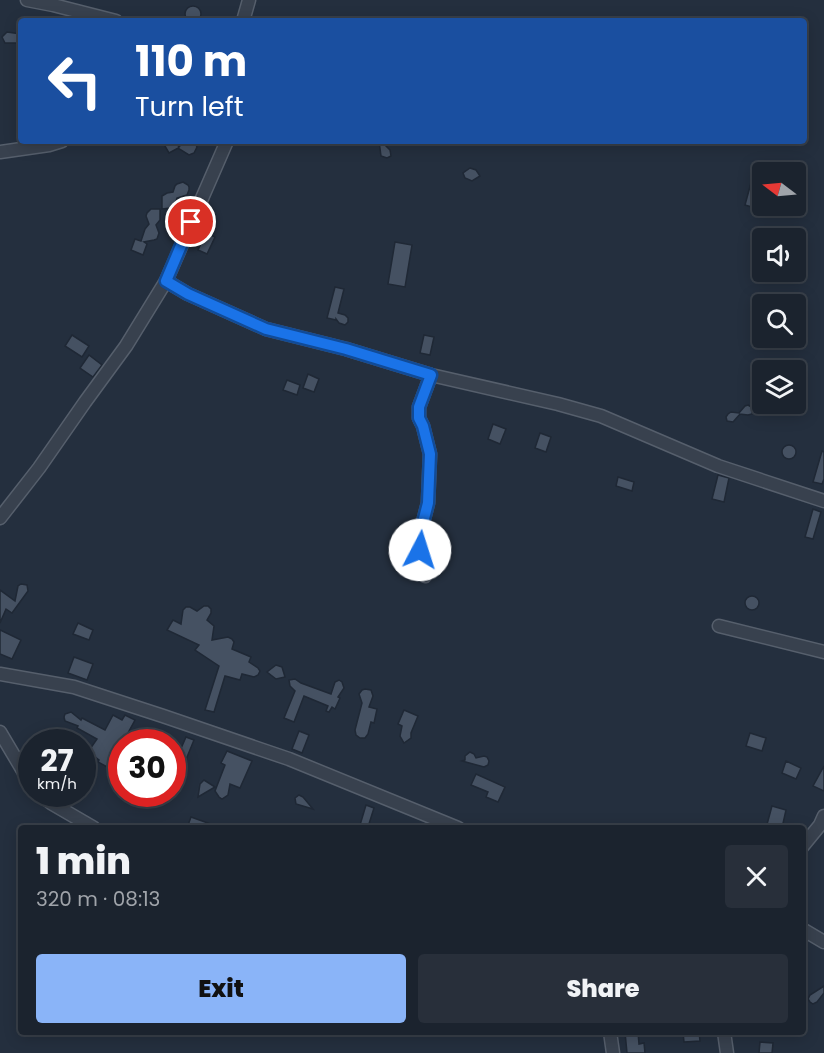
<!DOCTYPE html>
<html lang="en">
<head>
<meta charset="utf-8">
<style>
	body { margin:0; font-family:Poppins,sans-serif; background:#282f3a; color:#f1f3f6; height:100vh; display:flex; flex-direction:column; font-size:22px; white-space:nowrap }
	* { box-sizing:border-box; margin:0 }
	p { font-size:20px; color:#a0a4aa }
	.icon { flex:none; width:33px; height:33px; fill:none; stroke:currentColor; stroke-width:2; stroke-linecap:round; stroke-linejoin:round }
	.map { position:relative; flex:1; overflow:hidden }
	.panel { position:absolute; left:18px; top:825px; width:788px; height:210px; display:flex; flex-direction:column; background:#1b232e; border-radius:6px; box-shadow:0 3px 15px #0003,0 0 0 2px #39404a }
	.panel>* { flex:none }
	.top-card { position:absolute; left:18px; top:18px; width:789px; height:126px; border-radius:6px; box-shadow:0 3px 15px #0003,0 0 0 2px #39404a; background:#1a4fa0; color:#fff; overflow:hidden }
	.needle { width:39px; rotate:286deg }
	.tools { position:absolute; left:752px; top:162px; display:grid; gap:12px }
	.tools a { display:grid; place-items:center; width:54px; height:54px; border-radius:6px; background:#1b232e; box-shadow:0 3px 15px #0003,0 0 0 2px #39404a; font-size:30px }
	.speed { position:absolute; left:18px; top:729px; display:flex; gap:12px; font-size:30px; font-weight:700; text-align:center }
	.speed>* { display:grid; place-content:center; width:78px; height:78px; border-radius:50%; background:#1b232e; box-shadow:0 3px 15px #0003,0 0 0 2px #39404a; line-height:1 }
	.speed small { font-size:15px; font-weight:400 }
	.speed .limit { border:9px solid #d22; background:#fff; color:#111 }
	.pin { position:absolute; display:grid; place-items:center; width:51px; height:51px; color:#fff; margin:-26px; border:3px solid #fff; border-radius:50%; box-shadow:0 2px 6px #0007 }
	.me { position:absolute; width:66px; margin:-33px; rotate:5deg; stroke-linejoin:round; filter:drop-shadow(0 0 4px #0008) }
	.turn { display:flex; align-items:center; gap:21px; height:126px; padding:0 18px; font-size:27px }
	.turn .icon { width:78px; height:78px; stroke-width:2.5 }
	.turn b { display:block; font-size:42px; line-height:51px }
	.round { display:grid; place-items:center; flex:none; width:63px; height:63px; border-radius:6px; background:#282f3a }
	.overview { display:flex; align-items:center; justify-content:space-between; height:102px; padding:0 18px }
	h1 { font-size:36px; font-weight:800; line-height:45px }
	.action { display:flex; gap:12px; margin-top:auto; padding:12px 18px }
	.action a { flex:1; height:69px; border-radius:6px; background:#8ab4f8; color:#111; font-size:24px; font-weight:800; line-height:69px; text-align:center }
	.action a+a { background:#282f3a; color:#f1f3f6 }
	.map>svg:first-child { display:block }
	.building { fill:#455162; stroke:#1f2835; stroke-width:1.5 }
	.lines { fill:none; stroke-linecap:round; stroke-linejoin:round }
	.minor-casing { stroke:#565f6c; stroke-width:15 }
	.minor { stroke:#38414e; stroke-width:12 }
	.route-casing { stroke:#114b97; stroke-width:15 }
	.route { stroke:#1a73e8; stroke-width:10 }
</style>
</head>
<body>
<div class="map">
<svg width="824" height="1053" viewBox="0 0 824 1053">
	<rect width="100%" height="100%" fill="#242f3e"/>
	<g class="building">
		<circle cx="193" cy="14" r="8"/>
		<path d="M 7,32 L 21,34 L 21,43 L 5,43 L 2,37 Z"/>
		<path d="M 162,141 L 175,141 L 179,147 L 184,141 L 194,141 L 197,147 L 194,153 L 189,155 L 178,148 L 169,153 Z"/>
		<path d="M 379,141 L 381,141 L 390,150 L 391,156 L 387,158 L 381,156 Z"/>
		<path d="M 470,168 L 476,170 L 480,176 L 472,181 L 465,178 L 463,173 Z"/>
		<path d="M 752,179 L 762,182 L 755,208 L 745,205 Z"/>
		<path d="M 183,182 L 188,185 L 189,187 L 189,190 L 187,195 L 177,198 L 175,204 L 171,208 L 162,209 L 162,196 L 167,193 L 173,192 L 175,186 L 177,184 Z"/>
		<path d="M 151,209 L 160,209 L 160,220 L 156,225 L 159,233 L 157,239 L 154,240 L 144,242 L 147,244 L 143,255 L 131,250 L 135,239 L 141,241 L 145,229 L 149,224 L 146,216 L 147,213 Z"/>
		<path d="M 206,233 L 215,237 L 207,254 L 198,250 Z"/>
		<path d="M 395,242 L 412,245 L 405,287 L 388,284 Z"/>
		<path d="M 335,287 L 344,289 L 338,313 L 345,315 L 348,318 L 348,322 L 345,325 L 339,323 L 336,319 L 336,320 L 327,318 Z"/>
		<path d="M 72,335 L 89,346 L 82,357 L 65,346 Z"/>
		<path d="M 424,335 L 434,337 L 430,355 L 420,353 Z"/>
		<path d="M 89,355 L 102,365 L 93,377 L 80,368 Z"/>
		<path d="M 308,374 L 319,379 L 314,392 L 303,388 Z"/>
		<path d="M 287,380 L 300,385 L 297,395 L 283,390 Z"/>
		<path d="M 748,405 L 753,408 L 752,414 L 748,415 L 740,414 L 733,422 L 727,421 L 726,417 L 728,414 L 731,412 L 739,413 L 745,406 Z"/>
		<path d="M 493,424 L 506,429 L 500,444 L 488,439 Z"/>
		<path d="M 540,433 L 551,437 L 546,452 L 535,448 Z"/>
		<circle cx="789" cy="452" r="7"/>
		<path d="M 822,451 L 824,452 L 824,479 L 822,484 L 813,482 Z"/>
		<path d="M 718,475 L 729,478 L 724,502 L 712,499 Z"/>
		<path d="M 618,477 L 634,482 L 632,491 L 616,486 Z"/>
		<path d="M 813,509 L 821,512 L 813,539 L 805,537 Z"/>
		<path d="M 21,584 L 27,585 L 28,591 L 12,613 L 6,609 L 0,623 L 0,590 L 15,601 L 18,586 Z"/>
		<circle cx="752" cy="603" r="7"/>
		<path d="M 204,606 L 208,606 L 211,609 L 211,613 L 207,620 L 214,626 L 212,640 L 228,637 L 232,639 L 234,642 L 232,649 L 251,657 L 249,662 L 258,668 L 260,671 L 258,675 L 254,677 L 242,674 L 240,680 L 225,676 L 214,712 L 205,710 L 219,666 L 195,650 L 199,645 L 167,630 L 173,620 L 181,624 L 183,610 L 186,607 L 190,607 L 197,611 Z"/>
		<path d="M 78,623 L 93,630 L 89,640 L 73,634 Z"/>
		<path d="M 0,630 L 21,640 L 12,659 L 0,654 Z"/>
		<path d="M 74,657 L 93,664 L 87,680 L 68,673 Z"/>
		<path d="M 276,665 L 282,667 L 285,677 L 276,679 L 267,672 Z"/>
		<path d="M 295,679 L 301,683 L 331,694 L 335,682 L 339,680 L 342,682 L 344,688 L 338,697 L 340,698 L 335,709 L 332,707 L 329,712 L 326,711 L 328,706 L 304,696 L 294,722 L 284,718 L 295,691 L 290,686 L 289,680 Z"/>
		<path d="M 365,689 L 371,690 L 373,696 L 369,707 L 377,709 L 374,723 L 371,722 L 368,734 L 365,738 L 360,738 L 356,735 L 355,730 L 362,703 L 359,694 L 362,690 Z"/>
		<path d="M 404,710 L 418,716 L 411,733 L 411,738 L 404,743 L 400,736 L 402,726 L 398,724 Z"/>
		<path d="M 71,712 L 81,720 L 82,718 L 105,730 L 113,715 L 122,720 L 125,715 L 135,720 L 123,742 L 122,742 L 122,745 L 109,768 L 98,762 L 99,760 L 90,753 L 90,749 L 97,739 L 77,728 L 78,726 L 65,721 L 64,717 L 65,714 Z"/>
		<path d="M 299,731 L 309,735 L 302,753 L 292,749 Z"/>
		<path d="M 750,733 L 766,738 L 762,751 L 746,746 Z"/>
		<path d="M 186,737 L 194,740 L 172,794 L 172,769 Z"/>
		<path d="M 227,751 L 252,761 L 240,788 L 230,784 L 228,795 L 222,799 L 219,797 L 215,791 L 225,765 L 221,763 Z"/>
		<path d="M 470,752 L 474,754 L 476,758 L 484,756 L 487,757 L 489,761 L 488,765 L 484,767 L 462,761 L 465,760 L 465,756 Z"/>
		<path d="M 786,761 L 801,768 L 796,779 L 782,773 Z"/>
		<path d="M 824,766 L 824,791 L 813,786 Z"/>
		<path d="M 476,774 L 505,787 L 498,802 L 486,797 L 488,792 L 471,785 Z"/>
		<path d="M 204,780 L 215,787 L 198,797 L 200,784 Z"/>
		<path d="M 299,795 L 303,797 L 313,809 L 296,804 L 295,798 Z"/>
		<path d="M 366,805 L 374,808 L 368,827 L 360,825 Z"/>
		<path d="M 772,806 L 786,810 L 782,828 L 766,828 Z"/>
		<path d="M 191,817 L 219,827 L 219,828 L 187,828 Z"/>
		<path d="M 824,986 L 824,993 L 817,1002 L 813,1004 L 810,1002 L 808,999 L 810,995 Z"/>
		<path d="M 625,1032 L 638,1032 L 639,1044 L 644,1043 L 645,1053 L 627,1053 Z"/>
		<path d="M 683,1032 L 699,1032 L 700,1041 L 684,1042 Z"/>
		<path d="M 760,1042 L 773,1043 L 772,1053 L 759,1053 Z"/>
	</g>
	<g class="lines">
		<g class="minor-casing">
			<g id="minor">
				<path d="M 27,0 L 53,5 L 116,21"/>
				<path d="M 243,21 L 249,0"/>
				<path d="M 0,152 L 49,145 L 62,141"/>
				<path d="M 166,281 L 188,294 L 266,329 L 346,349 L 431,375 L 558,404 L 601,416 L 718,466 L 824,501"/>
				<path d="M 0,518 L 39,468 L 85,402 L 126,346 L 166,281 L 227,141"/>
				<path d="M 425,576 L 419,538 L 428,503 L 430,454 L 423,426 L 419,418 L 419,407 L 431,375"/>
				<path d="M 719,626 L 824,652"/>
				<path d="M 0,674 L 74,687 L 163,716 L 289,759 L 458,828"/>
				<path d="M 0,732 L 32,786"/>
				<path d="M 40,794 L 51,803 L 94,828"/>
				<path d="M 802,847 L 820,825 L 824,816"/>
				<path d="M 802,929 L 824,942"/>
				<path d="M 610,1032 L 613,1053"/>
				<path d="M 724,1032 L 727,1053"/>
			</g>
		</g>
		<use href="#minor" class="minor"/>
	</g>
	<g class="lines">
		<g class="route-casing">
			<path id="route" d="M 191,222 L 166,281 L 188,294 L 266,329 L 346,349 L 431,375 L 419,407 L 419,418 L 423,426 L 430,454 L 428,503 L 419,538 L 420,550"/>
		</g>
		<use href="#route" class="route"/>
	</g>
</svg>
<div class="tools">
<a><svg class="needle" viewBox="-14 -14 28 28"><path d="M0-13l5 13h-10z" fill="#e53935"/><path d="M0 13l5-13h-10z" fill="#a0a4aa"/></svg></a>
<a><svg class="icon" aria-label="sound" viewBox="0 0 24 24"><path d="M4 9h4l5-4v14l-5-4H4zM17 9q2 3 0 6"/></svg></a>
<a><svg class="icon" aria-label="search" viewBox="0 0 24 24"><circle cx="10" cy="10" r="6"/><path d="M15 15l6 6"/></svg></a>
<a><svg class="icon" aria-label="layers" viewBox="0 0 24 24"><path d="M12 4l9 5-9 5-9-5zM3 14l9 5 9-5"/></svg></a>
</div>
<div class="speed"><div>27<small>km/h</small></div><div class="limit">30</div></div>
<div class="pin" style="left:191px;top:222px;background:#d93025"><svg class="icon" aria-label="arrive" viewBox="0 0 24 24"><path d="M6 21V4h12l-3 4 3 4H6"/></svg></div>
<svg class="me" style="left:420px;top:550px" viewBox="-20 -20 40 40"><circle r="19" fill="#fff"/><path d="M0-13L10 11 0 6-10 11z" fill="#1a73e8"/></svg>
<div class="top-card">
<div class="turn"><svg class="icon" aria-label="left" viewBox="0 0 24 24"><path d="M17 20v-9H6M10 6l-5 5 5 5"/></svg><div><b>110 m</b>Turn left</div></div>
</div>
<section class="panel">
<div class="overview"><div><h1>1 min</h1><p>320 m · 08:13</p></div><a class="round"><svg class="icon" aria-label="close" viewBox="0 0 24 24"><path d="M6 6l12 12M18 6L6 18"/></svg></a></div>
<div class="action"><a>Exit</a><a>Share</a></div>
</section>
</div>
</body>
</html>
